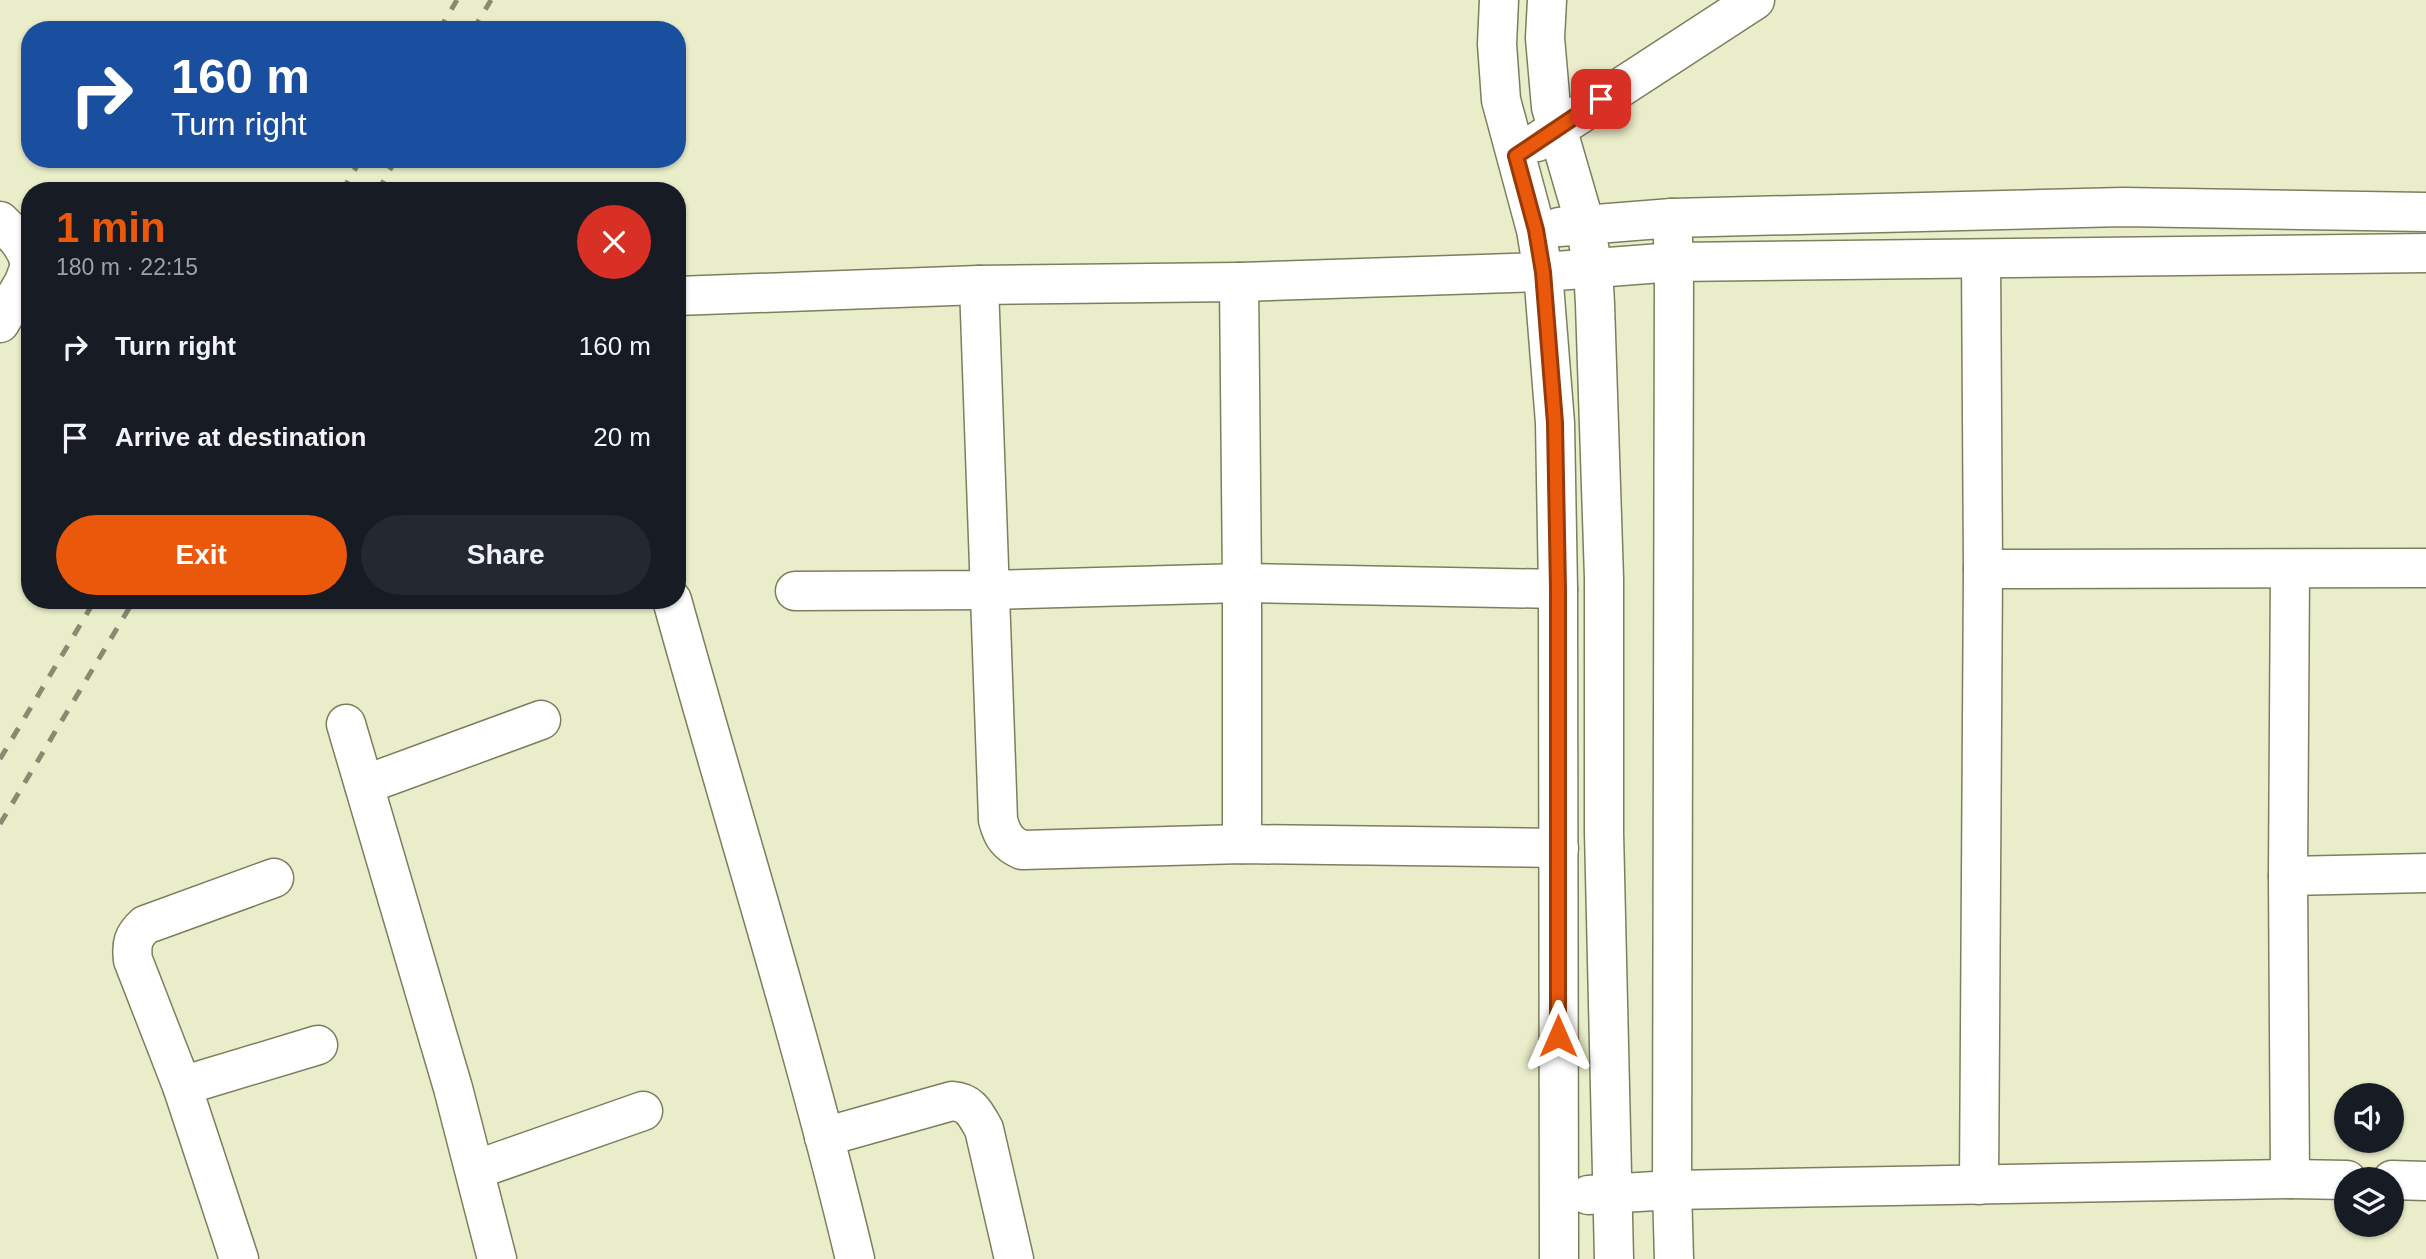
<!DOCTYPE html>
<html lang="en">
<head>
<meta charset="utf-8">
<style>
	body { margin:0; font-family:Arial,sans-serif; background:#242831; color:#f1f3f6; height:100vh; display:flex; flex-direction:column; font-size:26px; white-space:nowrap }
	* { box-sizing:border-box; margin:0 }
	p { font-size:23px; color:#9ea1a6 }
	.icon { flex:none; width:38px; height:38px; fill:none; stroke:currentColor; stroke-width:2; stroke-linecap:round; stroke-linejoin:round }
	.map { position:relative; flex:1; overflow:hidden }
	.drawer { position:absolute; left:21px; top:182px; width:665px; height:427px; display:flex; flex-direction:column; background:#171b24; border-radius:28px; box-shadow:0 2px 5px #0004 }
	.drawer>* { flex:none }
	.hud { position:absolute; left:21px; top:21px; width:665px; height:147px; border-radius:28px; box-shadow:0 2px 5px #0004; background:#1a4fa0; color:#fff; overflow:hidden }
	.fabs { position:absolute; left:2334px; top:1083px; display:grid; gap:14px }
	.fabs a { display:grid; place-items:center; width:70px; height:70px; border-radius:50%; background:#171b24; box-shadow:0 2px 5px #0004; font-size:35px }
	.pin { position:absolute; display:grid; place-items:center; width:60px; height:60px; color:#fff; margin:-30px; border-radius:14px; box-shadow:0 4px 10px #0006 }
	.me { position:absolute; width:77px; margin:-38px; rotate:0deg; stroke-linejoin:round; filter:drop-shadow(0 0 5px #0008) }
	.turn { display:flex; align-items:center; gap:24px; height:147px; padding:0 35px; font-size:32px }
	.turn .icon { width:91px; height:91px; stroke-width:2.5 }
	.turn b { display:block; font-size:49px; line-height:60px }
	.round { display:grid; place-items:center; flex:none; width:74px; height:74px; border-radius:37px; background:#242831 }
	.head { display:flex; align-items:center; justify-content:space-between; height:119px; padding:0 35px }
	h1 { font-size:42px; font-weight:600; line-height:52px; color:#ea580c }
	.cta { display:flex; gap:14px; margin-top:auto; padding:14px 35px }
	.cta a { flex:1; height:80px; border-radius:42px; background:#ea580c; color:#fff; font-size:28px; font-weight:600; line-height:80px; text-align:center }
	.cta a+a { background:#242831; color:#f1f3f6 }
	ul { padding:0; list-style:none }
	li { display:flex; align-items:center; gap:21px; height:91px; padding:0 35px }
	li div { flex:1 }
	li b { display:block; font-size:26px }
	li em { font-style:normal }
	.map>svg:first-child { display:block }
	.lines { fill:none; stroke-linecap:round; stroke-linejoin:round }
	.minor-casing { stroke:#7c7f5e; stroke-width:41 }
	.minor { stroke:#fff; stroke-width:38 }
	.rail { stroke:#888a72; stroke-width:5; stroke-dasharray:12 12; stroke-linecap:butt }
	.route-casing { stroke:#983908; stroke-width:18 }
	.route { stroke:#ea580c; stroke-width:12 }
</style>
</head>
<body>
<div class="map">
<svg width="2426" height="1259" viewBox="0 0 2426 1259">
	<rect width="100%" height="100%" fill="#e9edc9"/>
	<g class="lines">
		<g class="minor-casing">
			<g id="minor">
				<path d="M 1499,0 L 1497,44 L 1501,100 L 1536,230 L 1543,272 L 1555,423 L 1558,589 L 1559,1259"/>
				<path d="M 1547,0 L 1545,38 L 1551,107 L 1585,224 L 1593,269 L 1595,304 L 1604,578 L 1604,832 L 1614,1259"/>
				<path d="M 1537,142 L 1755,0"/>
				<path d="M 1672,218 L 1674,262 L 1672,1190 L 1674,1259"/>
				<path d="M 0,221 C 13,234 26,245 30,264"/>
				<path d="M 1559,227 L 1672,218 L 2123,207 L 2426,212"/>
				<path d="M 1239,282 L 1242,583 L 1242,844"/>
				<path d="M 979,285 L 998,820 C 1002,835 1007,844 1022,850 L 1242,844 L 1559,848"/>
				<path d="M 677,296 L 979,285 L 1239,282 L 1543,272 L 1674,262 L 2426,253"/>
				<path d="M 0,323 L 24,282 L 30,266"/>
				<path d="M 1983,569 L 2426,568"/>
				<path d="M 795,591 L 988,590 L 1242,583 L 1558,589"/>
				<path d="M 672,600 C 733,820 802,1037 855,1259"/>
				<path d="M 346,724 L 453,1088 L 497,1259"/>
				<path d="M 364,785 L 541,720"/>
				<path d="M 2288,876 L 2426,873"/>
				<path d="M 182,1086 L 318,1045"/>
				<path d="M 824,1137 L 952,1101 C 970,1102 975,1113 984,1129 L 1014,1259"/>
				<path d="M 475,1170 L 643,1111"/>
				<path d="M 2290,1179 L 2288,876 L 2290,570"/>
				<path d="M 2392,1180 L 2426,1181"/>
				<path d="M 1979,1185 L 1983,569 L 1981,259"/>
				<path d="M 1588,1195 L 1672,1190 L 2290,1179 L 2347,1180"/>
				<path d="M 239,1259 L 182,1086 L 133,960 C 131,944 133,936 145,925 L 274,878"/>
			</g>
		</g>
		<use href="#minor" class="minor"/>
		<g class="rail">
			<path d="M 439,30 L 457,0"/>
			<path d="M 473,30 L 491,0"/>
			<path d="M 342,191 L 361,159"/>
			<path d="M 378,191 L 396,159"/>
			<path d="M 0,759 L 95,600"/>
			<path d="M 0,824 L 134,600"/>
		</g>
	</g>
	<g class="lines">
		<g class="route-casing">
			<path id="route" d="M 1558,1036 L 1558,589 L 1555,423 L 1543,272 L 1536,230 L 1516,156 L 1601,99"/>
		</g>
		<use href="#route" class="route"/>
	</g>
</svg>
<div class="fabs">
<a><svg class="icon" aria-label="sound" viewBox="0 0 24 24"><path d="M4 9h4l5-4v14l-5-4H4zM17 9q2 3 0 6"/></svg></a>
<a><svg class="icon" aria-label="layers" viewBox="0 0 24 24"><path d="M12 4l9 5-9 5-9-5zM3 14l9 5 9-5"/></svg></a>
</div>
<div class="pin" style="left:1601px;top:99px;background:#d93025"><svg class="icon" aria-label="arrive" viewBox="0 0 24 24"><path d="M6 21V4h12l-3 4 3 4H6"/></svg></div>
<svg class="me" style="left:1558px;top:1036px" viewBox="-20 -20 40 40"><path d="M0-17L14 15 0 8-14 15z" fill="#ea580c" stroke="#fff" stroke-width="4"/></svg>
<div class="hud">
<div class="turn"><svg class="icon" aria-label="right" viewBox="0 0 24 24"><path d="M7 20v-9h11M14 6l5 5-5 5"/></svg><div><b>160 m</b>Turn right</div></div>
</div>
<section class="drawer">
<div class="head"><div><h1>1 min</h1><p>180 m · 22:15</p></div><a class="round" style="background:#d93025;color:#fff"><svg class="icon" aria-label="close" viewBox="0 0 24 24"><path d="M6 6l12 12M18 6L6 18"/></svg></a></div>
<ul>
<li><svg class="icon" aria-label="right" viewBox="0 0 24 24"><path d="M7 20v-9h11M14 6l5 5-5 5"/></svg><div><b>Turn right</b></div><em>160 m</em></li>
<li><svg class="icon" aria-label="arrive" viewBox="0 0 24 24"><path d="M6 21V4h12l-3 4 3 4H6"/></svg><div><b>Arrive at destination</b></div><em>20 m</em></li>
</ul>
<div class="cta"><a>Exit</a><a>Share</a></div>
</section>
</div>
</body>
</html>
